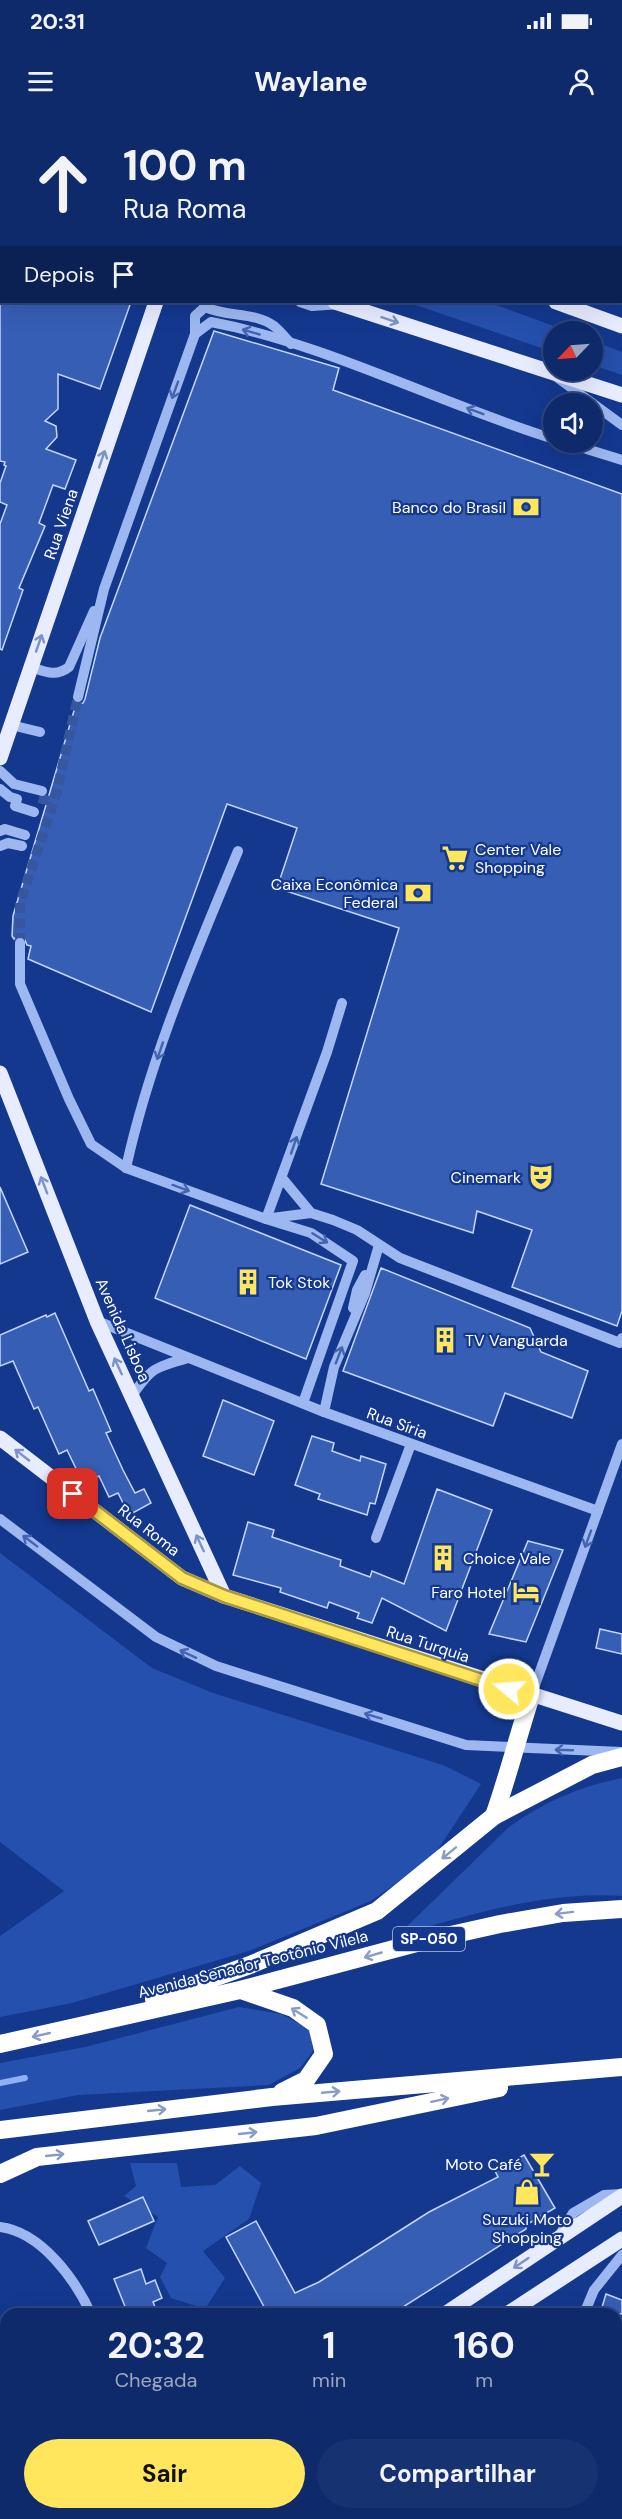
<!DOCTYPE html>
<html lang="pt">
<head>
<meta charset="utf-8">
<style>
	body { margin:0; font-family:"DM Sans",sans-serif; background:#173270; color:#f1f3f6; height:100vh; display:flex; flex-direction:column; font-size:22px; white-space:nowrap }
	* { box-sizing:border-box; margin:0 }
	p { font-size:20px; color:#9ba7c1 }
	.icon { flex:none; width:33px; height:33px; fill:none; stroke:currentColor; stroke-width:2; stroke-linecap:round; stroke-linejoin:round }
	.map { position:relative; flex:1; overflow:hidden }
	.side { position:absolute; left:0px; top:2188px; width:622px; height:212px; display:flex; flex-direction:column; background:#0e2a6a; border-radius:18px 18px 0 0; box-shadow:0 6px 24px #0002,0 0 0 2px #2e467e }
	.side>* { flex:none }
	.guide { position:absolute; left:0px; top:0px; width:622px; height:183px; box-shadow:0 6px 24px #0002,0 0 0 2px #2e467e; background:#0e2a6a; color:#f1f3f6; overflow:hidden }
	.needle { width:39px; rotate:245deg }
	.controls { position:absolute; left:543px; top:201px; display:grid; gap:12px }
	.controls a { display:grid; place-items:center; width:60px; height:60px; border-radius:50%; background:#0e2a6a; box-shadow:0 6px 24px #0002,0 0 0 2px #2e467e; font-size:30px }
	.pin { position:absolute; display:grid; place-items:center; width:51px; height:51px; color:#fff; margin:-26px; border-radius:12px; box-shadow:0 3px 9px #0006 }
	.me { position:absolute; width:66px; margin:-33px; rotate:288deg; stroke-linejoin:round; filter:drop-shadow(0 0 4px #0008) }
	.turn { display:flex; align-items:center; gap:21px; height:126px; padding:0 24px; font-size:27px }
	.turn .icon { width:78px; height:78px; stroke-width:2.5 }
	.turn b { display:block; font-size:42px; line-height:51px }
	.then { display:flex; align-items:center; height:57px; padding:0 24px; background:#0003; gap:12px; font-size:22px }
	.eta { display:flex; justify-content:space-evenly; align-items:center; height:102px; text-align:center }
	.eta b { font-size:36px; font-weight:700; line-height:42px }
	.cta { display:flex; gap:12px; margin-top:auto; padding:12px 24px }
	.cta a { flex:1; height:69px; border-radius:36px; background:#ffe65d; color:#111; font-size:24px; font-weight:700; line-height:69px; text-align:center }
	.cta a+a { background:#173270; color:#f1f3f6 }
	.status { display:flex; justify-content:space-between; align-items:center; height:42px; padding:0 30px; background:#0e2a6a; direction:ltr }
	.status svg { height:16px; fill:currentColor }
	header { display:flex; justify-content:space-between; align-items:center; height:78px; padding:0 24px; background:#0e2a6a; font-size:27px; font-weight:700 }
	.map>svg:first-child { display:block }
	.green { fill:#2550ad }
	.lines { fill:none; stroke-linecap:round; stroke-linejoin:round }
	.stream { stroke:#8fb0f4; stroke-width:6 }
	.building { fill:#375eb5; stroke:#c4d6fc; stroke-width:1.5 }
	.minor-tunnel { stroke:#36569f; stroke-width:10; stroke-dasharray:10 5; stroke-linecap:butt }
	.minor { stroke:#9db8f1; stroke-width:10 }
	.major { stroke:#e7edff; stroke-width:15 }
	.highway { stroke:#fff; stroke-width:18 }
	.oneway { stroke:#7d92c6 }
	.oneway2 { stroke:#4365b1 }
	.oneway3 { stroke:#899cc6 }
	.route-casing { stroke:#a6963c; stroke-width:15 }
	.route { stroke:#ffe65d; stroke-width:10 }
	.labels { text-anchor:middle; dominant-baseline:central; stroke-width:4.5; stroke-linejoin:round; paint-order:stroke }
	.shield { fill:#13388e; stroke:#b8c3dd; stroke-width:1.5 }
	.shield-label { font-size:15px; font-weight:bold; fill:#fff }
	.poi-label { font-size:16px; fill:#fff; stroke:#13388e; text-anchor:end }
	.street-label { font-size:16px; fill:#fff; stroke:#13388e }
</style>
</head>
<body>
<div class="status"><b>20:31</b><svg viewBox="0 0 49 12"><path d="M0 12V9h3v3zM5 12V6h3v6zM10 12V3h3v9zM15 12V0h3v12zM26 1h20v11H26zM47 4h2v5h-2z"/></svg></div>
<header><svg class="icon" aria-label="menu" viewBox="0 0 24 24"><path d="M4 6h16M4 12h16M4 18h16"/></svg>Waylane<svg class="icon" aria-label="person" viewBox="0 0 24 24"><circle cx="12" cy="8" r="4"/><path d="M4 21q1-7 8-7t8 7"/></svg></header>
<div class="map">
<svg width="622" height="2399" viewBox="0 0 622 2399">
	<rect width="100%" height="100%" fill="#13388e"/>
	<g class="green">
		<path d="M 407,182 L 488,182 L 567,211 L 554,212 L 553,232 Z"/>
		<path d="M 593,221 L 622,232 L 622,255 L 593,245 Z"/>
		<path d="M 0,1433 L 152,1548 L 213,1573 L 443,1645 L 481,1664 L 433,1737 L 371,1781 L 249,1831 L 72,1883 L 0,1897 L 0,1816 L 64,1771 L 0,1722 Z"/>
		<path d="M 622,1658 L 622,1776 C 545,1771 471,1795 398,1815 L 509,1707 C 544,1682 580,1666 622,1658 Z"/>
		<path d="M 239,1887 L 281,1894 L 310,1909 L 313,1931 L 300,1948 L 269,1965 L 78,1975 L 0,1990 L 0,1943 L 85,1927 Z"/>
		<path d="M 130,2043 L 177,2043 L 181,2067 L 215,2065 L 240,2046 L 261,2063 L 249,2099 L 203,2131 L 225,2158 L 205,2189 L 171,2178 L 160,2157 L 167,2143 L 146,2128 L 158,2097 L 124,2076 L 136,2066 Z"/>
	</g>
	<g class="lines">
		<path class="stream" d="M 0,1963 L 25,1958"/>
	</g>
	<g class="building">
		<path d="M 0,182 L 131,182 L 100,269 L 58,254 L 58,289 L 45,301 L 56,306 L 57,317 L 46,329 L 76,340 L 65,369 L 53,365 L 39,403 L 45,406 L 19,468 L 23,470 L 2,530 L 0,529 L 0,404 L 7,385 L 0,382 L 0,363 L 6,346 L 4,345 L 5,342 L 0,341 Z"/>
		<path d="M 214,211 L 339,248 L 333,270 L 622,374 L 622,1191 L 617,1206 L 512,1167 L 532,1110 L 477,1091 L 473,1113 L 321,1064 L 399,808 L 277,768 L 297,708 L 227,684 L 151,892 L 28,839 L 31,826 L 27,825 L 23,816 L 17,816 L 14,819 L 12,816 L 13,796 L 76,584 L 83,583 L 85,579 L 100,518 Z"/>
		<path d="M 0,1067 L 28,1132 L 0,1144 Z"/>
		<path d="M 190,1085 L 341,1145 L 306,1239 L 155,1178 Z"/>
		<path d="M 381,1148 L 530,1208 L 541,1232 L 588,1251 L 572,1298 L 505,1273 L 493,1306 L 343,1251 Z"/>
		<path d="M 55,1193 L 89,1271 L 93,1269 L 111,1311 L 106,1313 L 123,1350 L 135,1373 L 144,1369 L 151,1383 L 129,1395 L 118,1373 L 109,1377 L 99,1356 L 83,1363 L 67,1330 L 59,1334 L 38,1287 L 34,1289 L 13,1241 L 0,1246 L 0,1215 L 46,1195 L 47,1197 Z"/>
		<path d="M 223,1280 L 274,1301 L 254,1355 L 203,1336 Z"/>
		<path d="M 312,1316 L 334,1323 L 332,1331 L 360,1341 L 361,1336 L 386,1344 L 375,1384 L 370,1383 L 367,1395 L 318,1379 L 320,1374 L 295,1365 Z"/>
		<path d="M 437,1369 L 492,1390 L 446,1511 L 382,1478 L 372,1503 L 357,1498 L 359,1493 L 329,1482 L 327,1488 L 280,1472 L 281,1468 L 233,1455 L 248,1402 L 274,1410 L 272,1417 L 341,1440 L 340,1446 L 370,1457 L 372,1451 L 404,1464 Z"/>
		<path d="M 528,1421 L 563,1430 L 526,1522 L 489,1514 Z"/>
		<path d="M 600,1509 L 622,1514 L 622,1534 L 596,1528 Z"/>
		<path d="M 524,2035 L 555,2088 L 526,2105 L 526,2109 L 392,2194 L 268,2194 L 226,2117 L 256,2101 L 295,2173 L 319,2162 L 429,2092 L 498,2057 L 495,2051 Z"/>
		<path d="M 143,2077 L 154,2101 L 99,2125 L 88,2101 Z"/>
		<path d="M 141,2149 L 146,2164 L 155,2160 L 162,2178 L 153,2182 L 158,2194 L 128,2194 L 114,2159 Z"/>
		<path d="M 606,2174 L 622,2180 L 622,2194 L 600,2194 Z"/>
	</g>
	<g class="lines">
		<g class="minor-tunnel">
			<path d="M 39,678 L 53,682"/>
			<path d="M 20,823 L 20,783 L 56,675 L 78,577"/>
		</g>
		<g class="minor">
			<path d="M 0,102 L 2,98"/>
			<path d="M 203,182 L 205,187 C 226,197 256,192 274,206 C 280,211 286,218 291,224"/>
			<path d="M 300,182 L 312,186 L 341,184"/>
			<path d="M 195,214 L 211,202 C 327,224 440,284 554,319"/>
			<path d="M 558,258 L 622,305"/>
			<path d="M 564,322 L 622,340"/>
			<path d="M 31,547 C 46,552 56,557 69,547 L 94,491"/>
			<path d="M 78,577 L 104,469 L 195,214 L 195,196 L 205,187"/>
			<path d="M 11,605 L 40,612"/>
			<path d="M 0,651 L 14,664 L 42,671"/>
			<path d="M 0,669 L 10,677 L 17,679 L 15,686 L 34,692"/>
			<path d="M 0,711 L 5,709 L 25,715"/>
			<path d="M 0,726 L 8,723 L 22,726"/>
			<path d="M 20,823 L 20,864 L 69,979 L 91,1024 L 126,1048 L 266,1099 L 311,1113 L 353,1141 L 303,1283"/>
			<path d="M 126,1048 C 150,938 195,835 238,731"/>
			<path d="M 282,1058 L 311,1093"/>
			<path d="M 272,1098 L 311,1093 L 333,1100 L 357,1110 L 400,1138 L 620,1223 L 622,1218"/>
			<path d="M 266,1099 L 327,932 L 342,883"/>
			<path d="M 353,1188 L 357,1170 L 365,1155"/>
			<path d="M 97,1201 L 324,1292 L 598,1391"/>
			<path d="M 132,1276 C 151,1248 155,1247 188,1238"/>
			<path d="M 324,1292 L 334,1247 L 365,1173 L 379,1125"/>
			<path d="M 0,1399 L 156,1517 L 216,1546 L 466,1625 L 622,1632"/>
			<path d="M 376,1418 L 411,1324"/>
			<path d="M 531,1576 L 622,1324"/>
			<path d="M 0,2107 C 41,2112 75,2159 91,2194"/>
			<path d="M 559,2116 L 573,2093 L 604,2075 L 622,2074"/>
			<path d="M 584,2194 L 594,2170 L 622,2135"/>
			<path d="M 616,2372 L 622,2381"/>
			<path d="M 188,2394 L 191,2399"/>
			<path d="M 419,2394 L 422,2399"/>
		</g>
		<g class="major">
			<path d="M 68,0 L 72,2"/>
			<path d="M 380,0 L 385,2"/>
			<path d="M 0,59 L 2,59"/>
			<path d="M 621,80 L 622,80"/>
			<path d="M 335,182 L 622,275"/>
			<path d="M 556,182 L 622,206"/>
			<path d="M 0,638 L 156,182"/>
			<path d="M 0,953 L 97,1201 L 224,1476"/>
			<path d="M 0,1318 L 182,1458 L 224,1476 L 622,1603"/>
			<path d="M 445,2194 L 622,2076"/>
			<path d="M 507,2194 L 622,2119"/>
			<path d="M 0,2369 L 6,2367"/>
			<path d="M 16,2399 L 36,2394"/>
		</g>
		<g class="highway">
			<path d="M 204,0 L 208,2"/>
			<path d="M 300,0 L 305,2"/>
			<path d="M 621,116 L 622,116"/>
			<path d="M 621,151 L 622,152"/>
			<path d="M 494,1696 C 508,1656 518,1616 531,1576"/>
			<path d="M 241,1870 L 293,1888 L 317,1905 L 324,1934 L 306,1960 L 282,1972"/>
			<path d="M 154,1879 L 250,1845 L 377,1791 L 494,1696 L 592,1645 L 622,1637"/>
			<path d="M 0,1924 L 240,1870 L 424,1821 L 500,1804 L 563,1793 L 622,1789"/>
			<path d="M 0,2010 L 272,1977 L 622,1947"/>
			<path d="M 0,2054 L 37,2037 L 316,2006 L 499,1968"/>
		</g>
	</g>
	<defs><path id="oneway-shaft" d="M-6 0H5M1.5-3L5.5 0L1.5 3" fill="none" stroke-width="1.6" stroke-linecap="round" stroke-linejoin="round" transform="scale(1.5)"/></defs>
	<g class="oneway">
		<use href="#oneway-shaft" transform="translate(390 200) rotate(18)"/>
		<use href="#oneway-shaft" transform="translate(102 339) rotate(-71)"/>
		<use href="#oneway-shaft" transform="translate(39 523) rotate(-71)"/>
		<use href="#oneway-shaft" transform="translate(44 1065) rotate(-111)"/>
		<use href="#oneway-shaft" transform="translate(118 1246) rotate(-115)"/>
		<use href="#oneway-shaft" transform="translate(22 1335) rotate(-142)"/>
		<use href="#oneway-shaft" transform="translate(200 1423) rotate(-115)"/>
		<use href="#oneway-shaft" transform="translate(521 2143) rotate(146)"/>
	</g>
	<g class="oneway2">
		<use href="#oneway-shaft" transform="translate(251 212) rotate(-164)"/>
		<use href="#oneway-shaft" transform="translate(175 270) rotate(110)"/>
		<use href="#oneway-shaft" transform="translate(475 291) rotate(-159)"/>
		<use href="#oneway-shaft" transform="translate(160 931) rotate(109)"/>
		<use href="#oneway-shaft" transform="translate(294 1025) rotate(-71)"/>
		<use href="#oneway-shaft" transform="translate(181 1068) rotate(20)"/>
		<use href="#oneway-shaft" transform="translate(320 1118) rotate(32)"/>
		<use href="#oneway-shaft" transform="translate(339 1235) rotate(-69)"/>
		<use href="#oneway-shaft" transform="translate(588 1419) rotate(110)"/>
		<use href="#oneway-shaft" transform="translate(30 1421) rotate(-143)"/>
		<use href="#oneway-shaft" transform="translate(188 1534) rotate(-155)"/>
		<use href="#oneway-shaft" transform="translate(373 1596) rotate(-163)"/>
		<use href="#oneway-shaft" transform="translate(564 1630) rotate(-178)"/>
	</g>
	<g class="oneway3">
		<use href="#oneway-shaft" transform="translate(449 1733) rotate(141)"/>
		<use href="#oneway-shaft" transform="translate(564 1793) rotate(173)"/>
		<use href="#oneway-shaft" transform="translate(373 1835) rotate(164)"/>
		<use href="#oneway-shaft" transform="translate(299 1893) rotate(-148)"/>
		<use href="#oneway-shaft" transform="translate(41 1915) rotate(167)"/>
		<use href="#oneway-shaft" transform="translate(331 1972) rotate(-5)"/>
		<use href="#oneway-shaft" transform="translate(440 1980) rotate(-12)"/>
		<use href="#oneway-shaft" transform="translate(157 1990) rotate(-6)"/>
		<use href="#oneway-shaft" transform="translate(248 2013) rotate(-6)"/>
		<use href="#oneway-shaft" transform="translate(55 2035) rotate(-6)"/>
	</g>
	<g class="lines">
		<g class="route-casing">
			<path id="route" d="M 73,1374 L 182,1458 L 224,1476 L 509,1569"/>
		</g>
		<use href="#route" class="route"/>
	</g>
	<defs>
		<g id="bank-bare" transform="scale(2.07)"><path d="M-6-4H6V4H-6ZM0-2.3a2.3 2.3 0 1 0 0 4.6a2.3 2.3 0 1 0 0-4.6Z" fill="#ffe65d" stroke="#13388e" stroke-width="2.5" paint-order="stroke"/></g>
		<g id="supermarket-bare" transform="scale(2.07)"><path d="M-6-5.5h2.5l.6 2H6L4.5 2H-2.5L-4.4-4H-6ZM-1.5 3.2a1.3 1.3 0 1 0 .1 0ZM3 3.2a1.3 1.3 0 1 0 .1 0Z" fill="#ffe65d" stroke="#13388e" stroke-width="2.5" paint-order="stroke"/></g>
		<g id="theatre-bare" transform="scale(2.07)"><path d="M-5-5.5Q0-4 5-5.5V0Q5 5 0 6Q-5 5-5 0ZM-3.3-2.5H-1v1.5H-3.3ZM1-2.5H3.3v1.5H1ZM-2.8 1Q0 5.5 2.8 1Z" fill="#ffe65d" stroke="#13388e" stroke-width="2.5" paint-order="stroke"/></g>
		<g id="building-bare" transform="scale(2.07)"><path d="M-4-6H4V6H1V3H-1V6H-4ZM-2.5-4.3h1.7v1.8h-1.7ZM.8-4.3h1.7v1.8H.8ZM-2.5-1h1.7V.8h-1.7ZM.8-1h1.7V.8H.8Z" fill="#ffe65d" stroke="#13388e" stroke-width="2.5" paint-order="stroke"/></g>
		<g id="hotel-bare" transform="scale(2.07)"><path d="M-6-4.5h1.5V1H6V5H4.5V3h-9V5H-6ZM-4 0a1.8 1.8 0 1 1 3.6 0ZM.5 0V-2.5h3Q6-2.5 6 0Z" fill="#ffe65d" stroke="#13388e" stroke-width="2.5" paint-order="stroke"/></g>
		<g id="bar-bare" transform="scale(2.07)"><path d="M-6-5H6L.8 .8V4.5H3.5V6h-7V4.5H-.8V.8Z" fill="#ffe65d" stroke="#13388e" stroke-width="2.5" paint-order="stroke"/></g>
		<g id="shop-bare" transform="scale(2.07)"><path d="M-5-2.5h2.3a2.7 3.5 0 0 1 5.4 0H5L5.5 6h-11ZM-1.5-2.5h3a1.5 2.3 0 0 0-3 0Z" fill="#ffe65d" stroke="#13388e" stroke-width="2.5" paint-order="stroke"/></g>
	</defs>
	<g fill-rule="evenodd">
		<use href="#bank-bare" x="526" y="387"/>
		<use href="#supermarket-bare" x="455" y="738"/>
		<use href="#bank-bare" x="418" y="773"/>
		<use href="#theatre-bare" x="541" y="1057"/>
		<use href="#building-bare" x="248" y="1162"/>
		<use href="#building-bare" x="445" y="1220"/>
		<use href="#building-bare" x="443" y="1438"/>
		<use href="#hotel-bare" x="526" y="1472"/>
		<use href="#bar-bare" x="542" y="2044"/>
		<use href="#shop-bare" x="527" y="2072"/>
	</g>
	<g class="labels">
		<rect class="shield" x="393" y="1807" width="72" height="24" rx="4.5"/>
		<g class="shield-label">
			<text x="429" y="1819">SP-050</text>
		</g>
		<g class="poi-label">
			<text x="506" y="387">Banco do Brasil</text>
			<text x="475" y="729" text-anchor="start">Center Vale<tspan x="475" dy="18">Shopping</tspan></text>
			<text x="398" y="764">Caixa Econômica<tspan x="398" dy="18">Federal</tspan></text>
			<text x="521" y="1057">Cinemark</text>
			<text x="268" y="1162" text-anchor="start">Tok Stok</text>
			<text x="465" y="1220" text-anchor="start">TV Vanguarda</text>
			<text x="463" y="1438" text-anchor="start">Choice Vale</text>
			<text x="506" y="1472">Faro Hotel</text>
			<text x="522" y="2044">Moto Café</text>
			<text x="527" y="2099" text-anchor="middle">Suzuki Moto<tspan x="527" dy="18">Shopping</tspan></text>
		</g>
		<g class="street-label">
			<text transform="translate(61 404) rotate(-71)">Rua Viena</text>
			<text transform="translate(123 1210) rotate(66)">Avenida Lisboa</text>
			<text transform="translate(397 1303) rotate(20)">Rua Síria</text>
			<text transform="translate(149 1410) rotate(38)">Rua Roma</text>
			<text transform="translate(428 1524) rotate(18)">Rua Turquia</text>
			<text transform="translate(253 1844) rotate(-14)">Avenida Senador Teotônio Vilela</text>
		</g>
	</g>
</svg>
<div class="controls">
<a><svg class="needle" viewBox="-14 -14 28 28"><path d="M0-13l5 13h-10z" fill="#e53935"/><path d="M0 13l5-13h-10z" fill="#9ba7c1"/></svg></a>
<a><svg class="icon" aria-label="sound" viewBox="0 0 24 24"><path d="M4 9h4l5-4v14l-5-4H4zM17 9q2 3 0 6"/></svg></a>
</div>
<div class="pin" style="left:73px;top:1374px;background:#d93025"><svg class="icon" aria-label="arrive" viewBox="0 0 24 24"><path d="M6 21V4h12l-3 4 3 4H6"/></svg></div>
<svg class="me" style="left:509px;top:1569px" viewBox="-20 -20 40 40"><circle r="17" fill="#ffe65d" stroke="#fff" stroke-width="3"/><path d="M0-11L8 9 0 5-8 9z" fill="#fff"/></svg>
<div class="guide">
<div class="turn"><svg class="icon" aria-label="ahead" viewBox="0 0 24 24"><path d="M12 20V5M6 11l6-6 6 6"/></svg><div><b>100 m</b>Rua Roma</div></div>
<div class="then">Depois<svg class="icon" aria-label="arrive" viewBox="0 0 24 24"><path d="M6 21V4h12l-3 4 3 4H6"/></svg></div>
</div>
<section class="side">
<div class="eta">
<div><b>20:32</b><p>Chegada</p></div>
<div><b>1</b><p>min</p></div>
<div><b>160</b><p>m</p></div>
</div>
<div class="cta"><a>Sair</a><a>Compartilhar</a></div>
</section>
</div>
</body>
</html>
